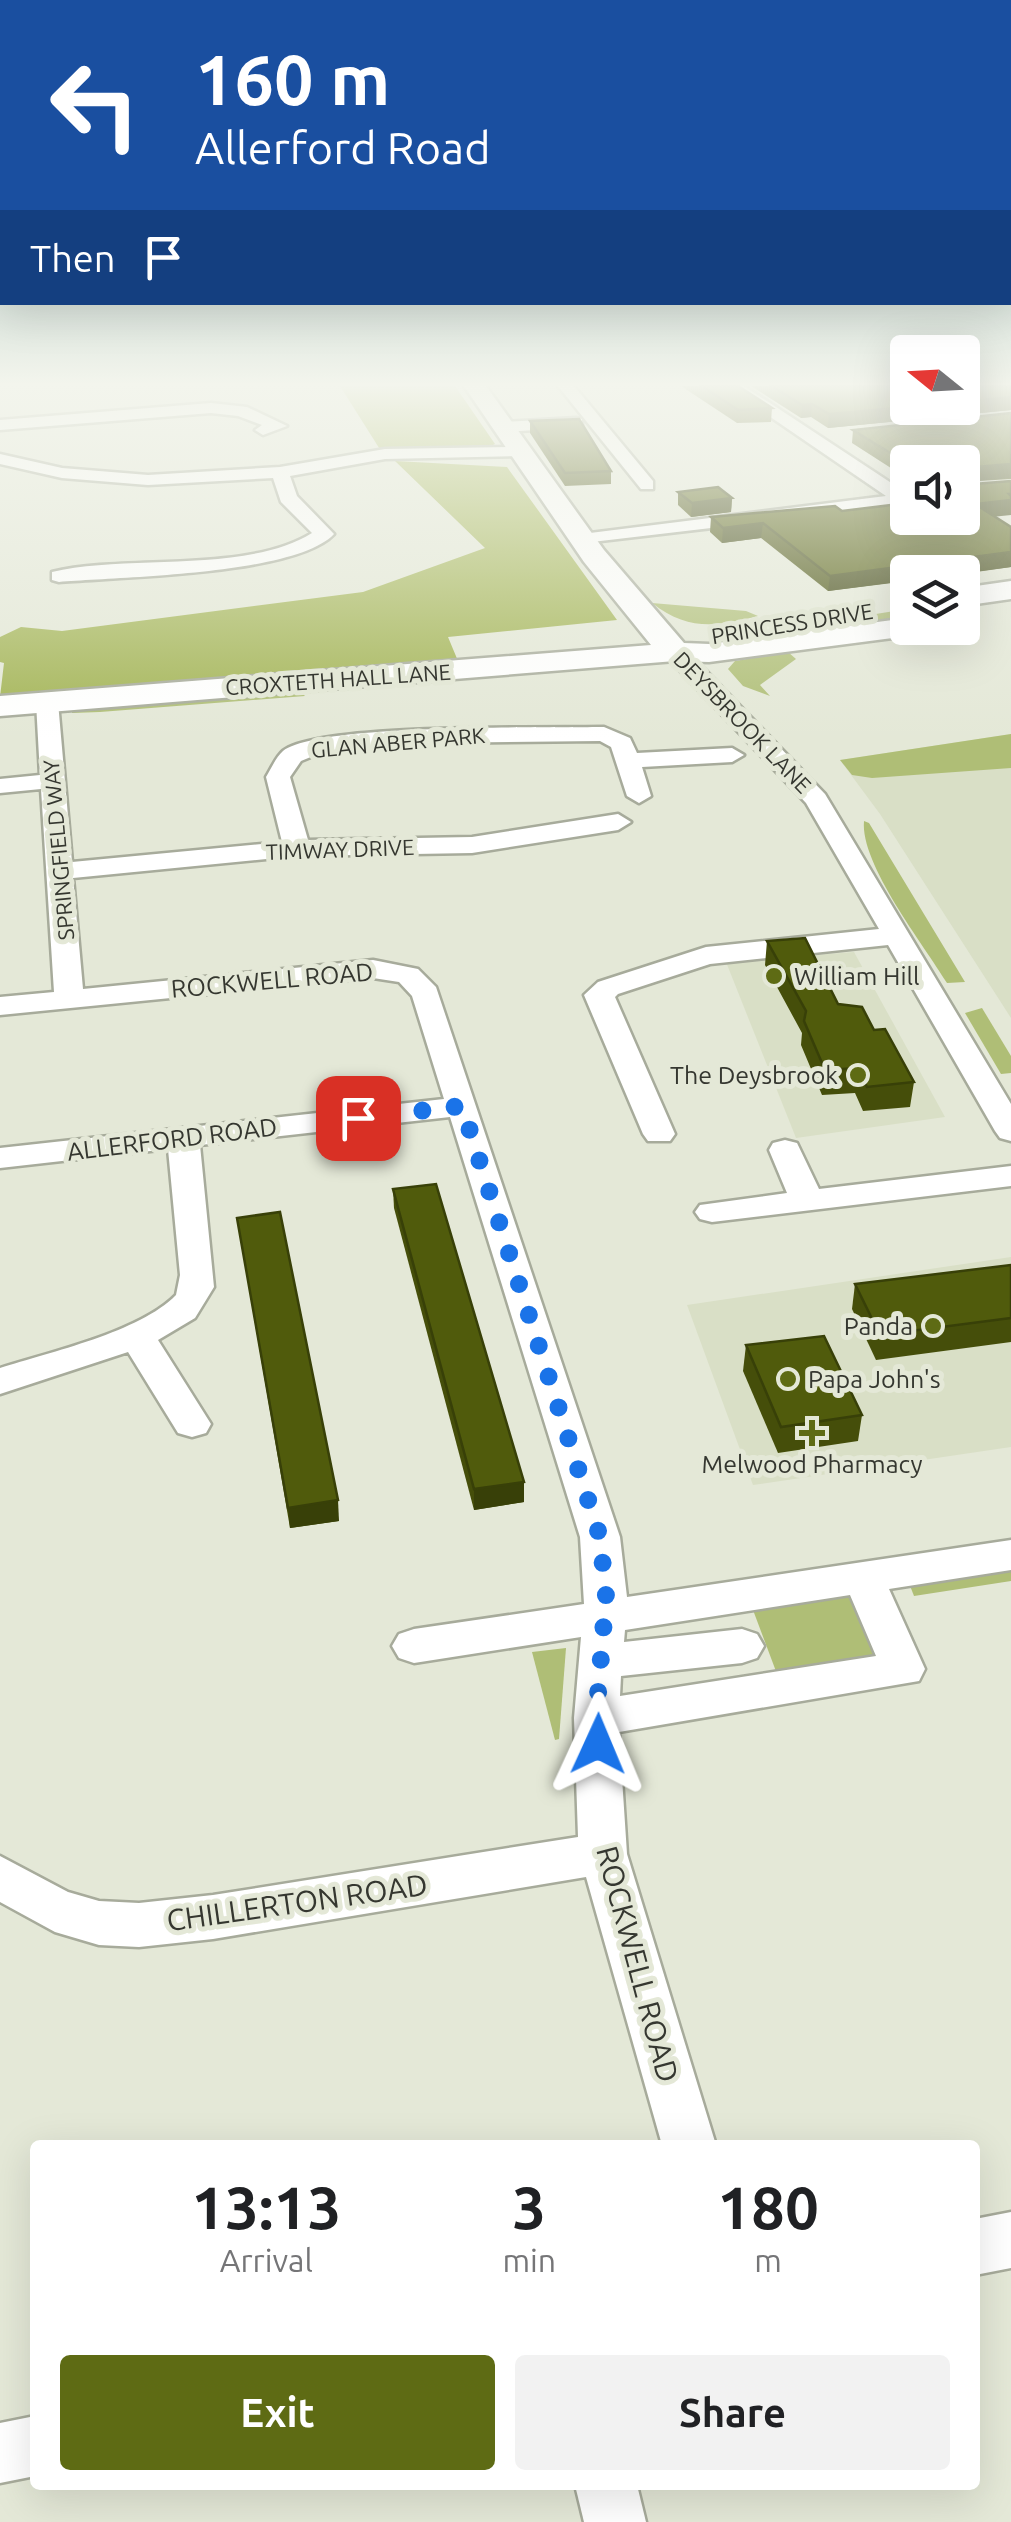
<!DOCTYPE html>
<html lang="en">
<head>
<meta charset="utf-8">
<style>
	body { margin:0; font-family:Ubuntu,sans-serif; background:#f2f2f2; color:#202124; height:100vh; display:flex; flex-direction:column; font-size:38px; white-space:nowrap }
	* { box-sizing:border-box; margin:0 }
	p { font-size:32px; color:#757577 }
	.icon { flex:none; width:55px; height:55px; fill:none; stroke:currentColor; stroke-width:2; stroke-linecap:round; stroke-linejoin:round }
	.map { position:relative; flex:1; overflow:hidden }
	.side { position:absolute; left:30px; top:2140px; width:950px; height:350px; display:flex; flex-direction:column; background:#fff; border-radius:10px; box-shadow:0 10px 40px #0002 }
	.side>* { flex:none }
	.banner { position:absolute; left:0px; top:0px; width:1012px; height:305px; box-shadow:0 10px 40px #0002; background:#1a4fa0; color:#fff; overflow:hidden }
	.needle { width:65px; rotate:288deg }
	.tools { position:absolute; left:890px; top:335px; display:grid; gap:20px }
	.tools a { display:grid; place-items:center; width:90px; height:90px; border-radius:10px; background:#fff; box-shadow:0 10px 40px #0002; font-size:50px }
	.pin { position:absolute; display:grid; place-items:center; width:85px; height:85px; color:#fff; margin:-42px; border-radius:20px; box-shadow:0 5px 15px #0006 }
	.me { position:absolute; width:110px; margin:-55px; rotate:1deg; stroke-linejoin:round; filter:drop-shadow(0 0 8px #0008) }
	.turn { display:flex; align-items:center; gap:35px; height:210px; padding:0 30px; font-size:45px }
	.turn .icon { width:130px; height:130px; stroke-width:2.5 }
	.turn b { display:block; font-size:70px; line-height:85px }
	.then { display:flex; align-items:center; height:95px; padding:0 30px; background:#0003; gap:20px; font-size:38px }
	.eta { display:flex; justify-content:space-evenly; align-items:center; height:170px; text-align:center }
	.eta b { font-size:60px; font-weight:700; line-height:70px }
	.cta { display:flex; gap:20px; margin-top:auto; padding:20px 30px }
	.cta a { flex:1; height:115px; border-radius:10px; background:#5e6b14; color:#fff; font-size:40px; font-weight:700; line-height:115px; text-align:center }
	.cta a+a { background:#f2f2f2; color:#202124 }
	.map>svg:first-child { display:block }
	.built { fill:#d9dfc6 }
	.green { fill:#afbe76 }
	.forest { fill:#a3b455 }
	.lines { fill:none; stroke-linecap:round; stroke-linejoin:round }
	.street-casing { stroke:#a7ab9b; stroke-width:5 }
	.secondary-casing { stroke:#a7ab9b; stroke-width:5 }
	.street { fill:#fff; fill-rule:evenodd }
	.secondary { fill:#fff; fill-rule:evenodd }
	.wall { fill:#454e0a }
	.shaded-wall { fill:#384008 }
	.building { fill:#505b0c; stroke:#384008; stroke-width:2.5 }
	.route { stroke:#1a73e8; stroke-width:18; stroke-dasharray:0 32.4 }
	.poi-dot { fill:#5e6b14; stroke:#e4e8d7; stroke-width:4 }
	.labels { text-anchor:middle; dominant-baseline:central; stroke-width:10; stroke-linejoin:round; paint-order:stroke }
	.far-street-label { font-size:22px; fill:#353730; stroke:#e4e8d7 }
	.poi-label { font-size:25px; fill:#353730; stroke:#e4e8d7; text-anchor:start }
	.street-label { font-size:25px; fill:#353730; stroke:#e4e8d7 }
	.near-street-label { font-size:30px; fill:#353730; stroke:#e4e8d7 }
</style>
</head>
<body>
<div class="map">
<svg width="1011" height="2522" viewBox="0 0 1011 2522">
	<rect width="100%" height="100%" fill="#e4e8d7"/>
	<g class="built">
		<path d="M 1011,734 L 1011,1018 L 880,814 L 840,760 Z"/>
		<path d="M 854,952 L 945,1117 L 796,1138 L 726,962 Z"/>
		<path d="M 1011,1257 L 1011,1447 L 753,1485 L 687,1305 Z"/>
	</g>
	<g class="green">
		<path d="M 652,603 L 746,611 L 758,616 C 716,627 688,631 652,603 Z"/>
		<path d="M 907,609 L 907,619 L 784,633 L 782,629 Z"/>
		<path d="M 788,652 L 796,659 L 760,685 L 770,696 L 743,686 L 728,669 L 735,661 Z"/>
		<path d="M 299,690 L 305,696 L 100,712 L 72,713 L 72,709 Z"/>
		<path d="M 1011,734 L 1011,768 L 872,778 L 852,775 L 840,760 Z"/>
		<path d="M 864,821 L 869,823 L 965,982 L 947,983 C 924,945 860,864 864,821 Z"/>
		<path d="M 982,1008 L 1011,1056 L 1011,1073 L 1001,1074 L 965,1013 Z"/>
		<path d="M 1011,1562 L 1011,1581 L 914,1596 L 907,1578 Z"/>
		<path d="M 859,1584 L 894,1660 L 780,1682 L 750,1602 Z"/>
		<path d="M 566,1648 L 559,1739 L 555,1740 L 532,1652 Z"/>
	</g>
	<g class="forest">
		<path d="M 340,386 L 455,386 L 495,444 L 485,449 L 381,451 Z"/>
		<path d="M 395,461 L 507,467 L 617,620 L 448,637 L 458,661 L 0,697 L 4,663 L 0,662 L 0,637 L 21,627 L 62,631 L 363,592 L 485,548 Z"/>
	</g>
	<g class="lines">
		<g class="street-casing">
			<g id="street">
				<path d="M 558,386 L 574,386 L 653,481 L 653,489 L 641,489 Z"/>
				<path d="M 725,386 L 744,386 L 908,494 L 908,505 L 575,544 L 572,540 L 582,534 L 886,496 Z"/>
				<path d="M 211,403 L 247,407 L 287,426 L 263,435 L 255,430 L 262,425 L 238,416 L 211,413 L 0,430 L 0,420 Z"/>
				<path d="M 576,418 L 582,419 L 582,427 L 505,432 L 497,427 L 505,422 Z"/>
				<path d="M 518,447 L 524,448 L 524,456 L 385,459 L 290,476 L 297,496 L 334,534 C 296,575 118,577 59,582 L 52,580 L 52,572 C 127,554 246,574 312,533 L 281,502 L 273,478 L 148,485 L 62,478 L 0,464 L 0,454 L 62,468 L 148,475 L 280,467 L 385,449 Z"/>
				<path d="M 675,645 L 683,647 L 825,794 L 1011,1104 L 1011,1141 L 1000,1138 L 995,1131 L 888,945 L 710,964 L 618,994 L 615,997 L 675,1134 L 670,1141 L 648,1141 L 643,1134 L 584,995 L 598,982 L 706,947 L 879,929 L 806,803 L 667,657 L 664,652 L 667,647 Z"/>
				<path d="M 47,695 L 58,702 L 72,862 L 282,842 L 266,777 C 271,769 276,757 283,751 C 316,723 550,728 604,727 L 630,738 L 637,753 L 732,748 L 744,755 L 732,762 L 642,767 L 651,796 L 639,803 L 627,796 L 611,747 L 600,741 L 425,743 L 318,754 L 301,761 L 290,777 L 308,840 L 472,837 L 618,814 L 631,822 L 618,830 L 472,853 L 297,856 L 73,878 L 83,989 L 373,960 L 418,969 L 436,987 L 620,1537 L 627,1597 L 1011,1540 L 1011,1570 L 889,1589 L 925,1669 L 919,1681 L 619,1732 L 627,1854 L 716,2145 L 662,2145 L 586,1877 L 213,1939 L 139,1947 L 99,1945 L 55,1932 L 0,1902 L 0,1856 L 68,1892 L 99,1901 L 139,1903 L 213,1895 L 578,1837 L 574,1718 L 581,1637 L 414,1663 L 399,1658 L 392,1646 L 399,1634 L 414,1629 L 584,1604 L 580,1537 L 450,1117 L 200,1145 L 214,1287 L 195,1318 L 158,1340 L 211,1424 L 206,1433 L 192,1437 L 178,1433 L 128,1352 L 0,1394 L 0,1368 C 50,1352 140,1332 176,1295 L 180,1275 L 168,1149 L 0,1168 L 0,1148 L 444,1099 L 412,996 L 399,982 L 373,978 L 0,1015 L 0,997 L 54,992 L 41,789 L 0,793 L 0,779 L 40,775 L 36,702 ZM 850,1595 L 876,1656 L 620,1696 L 621,1676 L 742,1663 L 757,1658 L 764,1646 L 757,1634 L 742,1629 L 624,1642 L 625,1630 Z"/>
				<path d="M 785,1140 L 797,1143 L 819,1189 L 1011,1166 L 1011,1186 L 712,1222 L 700,1219 L 695,1212 L 700,1205 L 787,1193 L 769,1150 L 773,1143 Z"/>
				<path d="M 1011,2212 L 1011,2268 L 975,2275 L 975,2219 Z"/>
				<path d="M 35,2416 L 35,2476 L 0,2483 L 0,2423 Z"/>
				<path d="M 575,2485 L 637,2485 L 646,2522 L 584,2522 Z"/>
			</g>
		</g>
		<g class="secondary-casing">
			<g id="secondary">
				<path d="M 464,386 L 486,386 L 604,550 L 684,643 L 709,644 L 908,618 L 908,628 L 923,628 L 919,633 L 908,636 L 709,662 L 675,661 L 0,716 L 0,696 L 651,645 L 584,562 Z"/>
				<path d="M 1011,581 L 1011,599 L 962,606 L 962,588 Z"/>
			</g>
		</g>
		<use href="#street" class="street"/>
		<use href="#secondary" class="secondary"/>
	</g>
	<g class="wall">
		<path d="M 681,386 L 738,386 L 772,408 L 771,422 L 737,423 Z"/>
		<path d="M 751,386 L 1011,386 L 1011,410 L 828,428 L 811,417 L 801,418 Z"/>
		<path d="M 1011,413 L 1011,479 L 962,482 L 908,462 L 908,479 L 852,443 L 853,430 Z"/>
		<path d="M 530,421 L 611,471 L 611,484 L 565,486 L 530,433 Z"/>
		<path d="M 678,492 L 732,498 L 731,512 L 691,517 L 678,505 Z"/>
		<path d="M 842,511 L 994,517 L 1011,567 L 828,591 L 761,538 L 722,543 L 710,532 L 711,517 Z"/>
		<path d="M 767,941 L 838,1004 L 874,1030 L 914,1082 L 910,1107 L 863,1111 L 855,1093 L 822,1095 L 801,1045 L 802,1033 L 765,965 Z"/>
		<path d="M 393,1189 L 524,1502 L 474,1510 L 394,1208 Z"/>
		<path d="M 237,1218 L 339,1521 L 290,1528 Z"/>
		<path d="M 1011,1265 L 1011,1342 L 876,1360 L 852,1309 L 855,1284 Z"/>
		<path d="M 746,1345 L 862,1415 L 858,1441 L 778,1453 L 743,1371 Z"/>
	</g>
	<g class="shaded-wall">
		<path d="M 1011,397 L 1011,410 L 828,428 L 829,414 L 908,407 L 962,408 L 962,402 Z"/>
		<path d="M 812,404 L 811,417 L 801,418 L 802,405 Z"/>
		<path d="M 1011,464 L 1011,478 L 962,482 L 964,468 Z"/>
		<path d="M 1011,494 L 1011,515 L 972,519 L 975,504 Z"/>
		<path d="M 732,498 L 731,512 L 691,517 L 692,503 Z"/>
		<path d="M 763,523 L 761,538 L 722,543 L 723,528 Z"/>
		<path d="M 1011,552 L 1011,567 L 962,574 L 908,572 L 908,581 L 828,591 L 830,576 Z"/>
		<path d="M 524,1482 L 524,1502 L 474,1510 L 474,1489 Z"/>
		<path d="M 338,1500 L 339,1521 L 290,1528 L 288,1508 Z"/>
	</g>
	<g class="building">
		<path d="M 702,386 L 738,386 L 772,408 L 738,410 Z"/>
		<path d="M 772,386 L 908,386 L 908,407 L 829,414 L 812,404 L 802,405 Z"/>
		<path d="M 962,386 L 1011,386 L 1011,397 L 962,402 Z"/>
		<path d="M 1011,413 L 1011,464 L 964,468 L 962,478 L 962,462 L 908,462 L 908,464 L 853,430 Z"/>
		<path d="M 579,419 L 611,471 L 565,473 L 530,421 Z"/>
		<path d="M 1011,481 L 1011,494 L 1009,494 L 1011,496 L 1011,500 L 975,504 L 1011,527 L 1011,552 L 830,576 L 763,523 L 723,528 L 711,517 L 835,506 L 842,511 L 908,503 L 908,518 L 962,518 L 962,485 Z"/>
		<path d="M 718,487 L 732,498 L 692,503 L 678,492 Z"/>
		<path d="M 805,938 L 838,1004 L 862,1007 L 874,1030 L 885,1029 L 914,1082 L 867,1087 L 858,1068 L 825,1070 L 804,1021 L 806,1011 L 767,941 Z"/>
		<path d="M 436,1184 L 524,1482 L 474,1489 L 393,1189 Z"/>
		<path d="M 280,1212 L 338,1500 L 288,1508 L 237,1218 Z"/>
		<path d="M 1011,1265 L 1011,1318 L 880,1335 L 855,1284 Z"/>
		<path d="M 824,1336 L 862,1415 L 781,1427 L 746,1345 Z"/>
	</g>
	<linearGradient id="sky" x2="0" y2="1"><stop stop-color="#83aaa3"/><stop offset="0.52" stop-color="#f3f5ed"/><stop offset="1" stop-color="#f3f5ed" stop-opacity="0"/></linearGradient>
	<rect width="1011" height="739" fill="url(#sky)"/>
	<g class="lines">
		<path class="route" d="M 358,1118 L 462,1106 L 600,1537 L 606,1596 L 596,1718 L 598,1744"/>
	</g>
	<g class="poi-dot">
		<circle cx="774" cy="976" r="10"/>
		<circle cx="858" cy="1075" r="10"/>
		<circle cx="933" cy="1326" r="10"/>
		<circle cx="788" cy="1379" r="10"/>
		<path d="M807 1418h10v10h10v10h-10v10h-10v-10h-10v-10h10z"/>
	</g>
	<g class="labels">
		<g class="far-street-label">
			<text transform="translate(792 623) rotate(-9)">PRINCESS DRIVE</text>
			<text transform="translate(338 679) rotate(-4)">CROXTETH HALL LANE</text>
			<text transform="translate(743 722) rotate(46)">DEYSBROOK LANE</text>
			<text transform="translate(398 742) rotate(-5)">GLAN ABER PARK</text>
			<text transform="translate(340 849) rotate(-2)">TIMWAY DRIVE</text>
			<text transform="translate(58 850) rotate(-95)">SPRINGFIELD WAY</text>
		</g>
		<g class="poi-label">
			<text x="794" y="976">William Hill</text>
			<text x="838" y="1075" text-anchor="end">The Deysbrook</text>
			<text x="913" y="1326" text-anchor="end">Panda</text>
			<text x="808" y="1379">Papa John's</text>
			<text x="812" y="1464" text-anchor="middle">Melwood Pharmacy</text>
		</g>
		<g class="street-label">
			<text transform="translate(272 980) rotate(-5)">ROCKWELL ROAD</text>
			<text transform="translate(172 1139) rotate(-7)">ALLERFORD ROAD</text>
		</g>
		<g class="near-street-label">
			<text transform="translate(297 1902) rotate(-8)">CHILLERTON ROAD</text>
			<text transform="translate(638 1964) rotate(75)">ROCKWELL ROAD</text>
		</g>
	</g>
</svg>
<div class="tools">
<a><svg class="needle" viewBox="-14 -14 28 28"><path d="M0-13l5 13h-10z" fill="#e53935"/><path d="M0 13l5-13h-10z" fill="#757577"/></svg></a>
<a><svg class="icon" aria-label="sound" viewBox="0 0 24 24"><path d="M4 9h4l5-4v14l-5-4H4zM17 9q2 3 0 6"/></svg></a>
<a><svg class="icon" aria-label="layers" viewBox="0 0 24 24"><path d="M12 4l9 5-9 5-9-5zM3 14l9 5 9-5"/></svg></a>
</div>
<div class="pin" style="left:358px;top:1118px;background:#d93025"><svg class="icon" aria-label="arrive" viewBox="0 0 24 24"><path d="M6 21V4h12l-3 4 3 4H6"/></svg></div>
<svg class="me" style="left:598px;top:1744px" viewBox="-20 -20 40 40"><path d="M0-17L14 15 0 8-14 15z" fill="#1a73e8" stroke="#fff" stroke-width="4"/></svg>
<div class="banner">
<div class="turn"><svg class="icon" aria-label="left" viewBox="0 0 24 24"><path d="M17 20v-9H6M10 6l-5 5 5 5"/></svg><div><b>160 m</b>Allerford Road</div></div>
<div class="then">Then<svg class="icon" aria-label="arrive" viewBox="0 0 24 24"><path d="M6 21V4h12l-3 4 3 4H6"/></svg></div>
</div>
<section class="side">
<div class="eta">
<div><b>13:13</b><p>Arrival</p></div>
<div><b>3</b><p>min</p></div>
<div><b>180</b><p>m</p></div>
</div>
<div class="cta"><a>Exit</a><a>Share</a></div>
</section>
</div>
</body>
</html>
